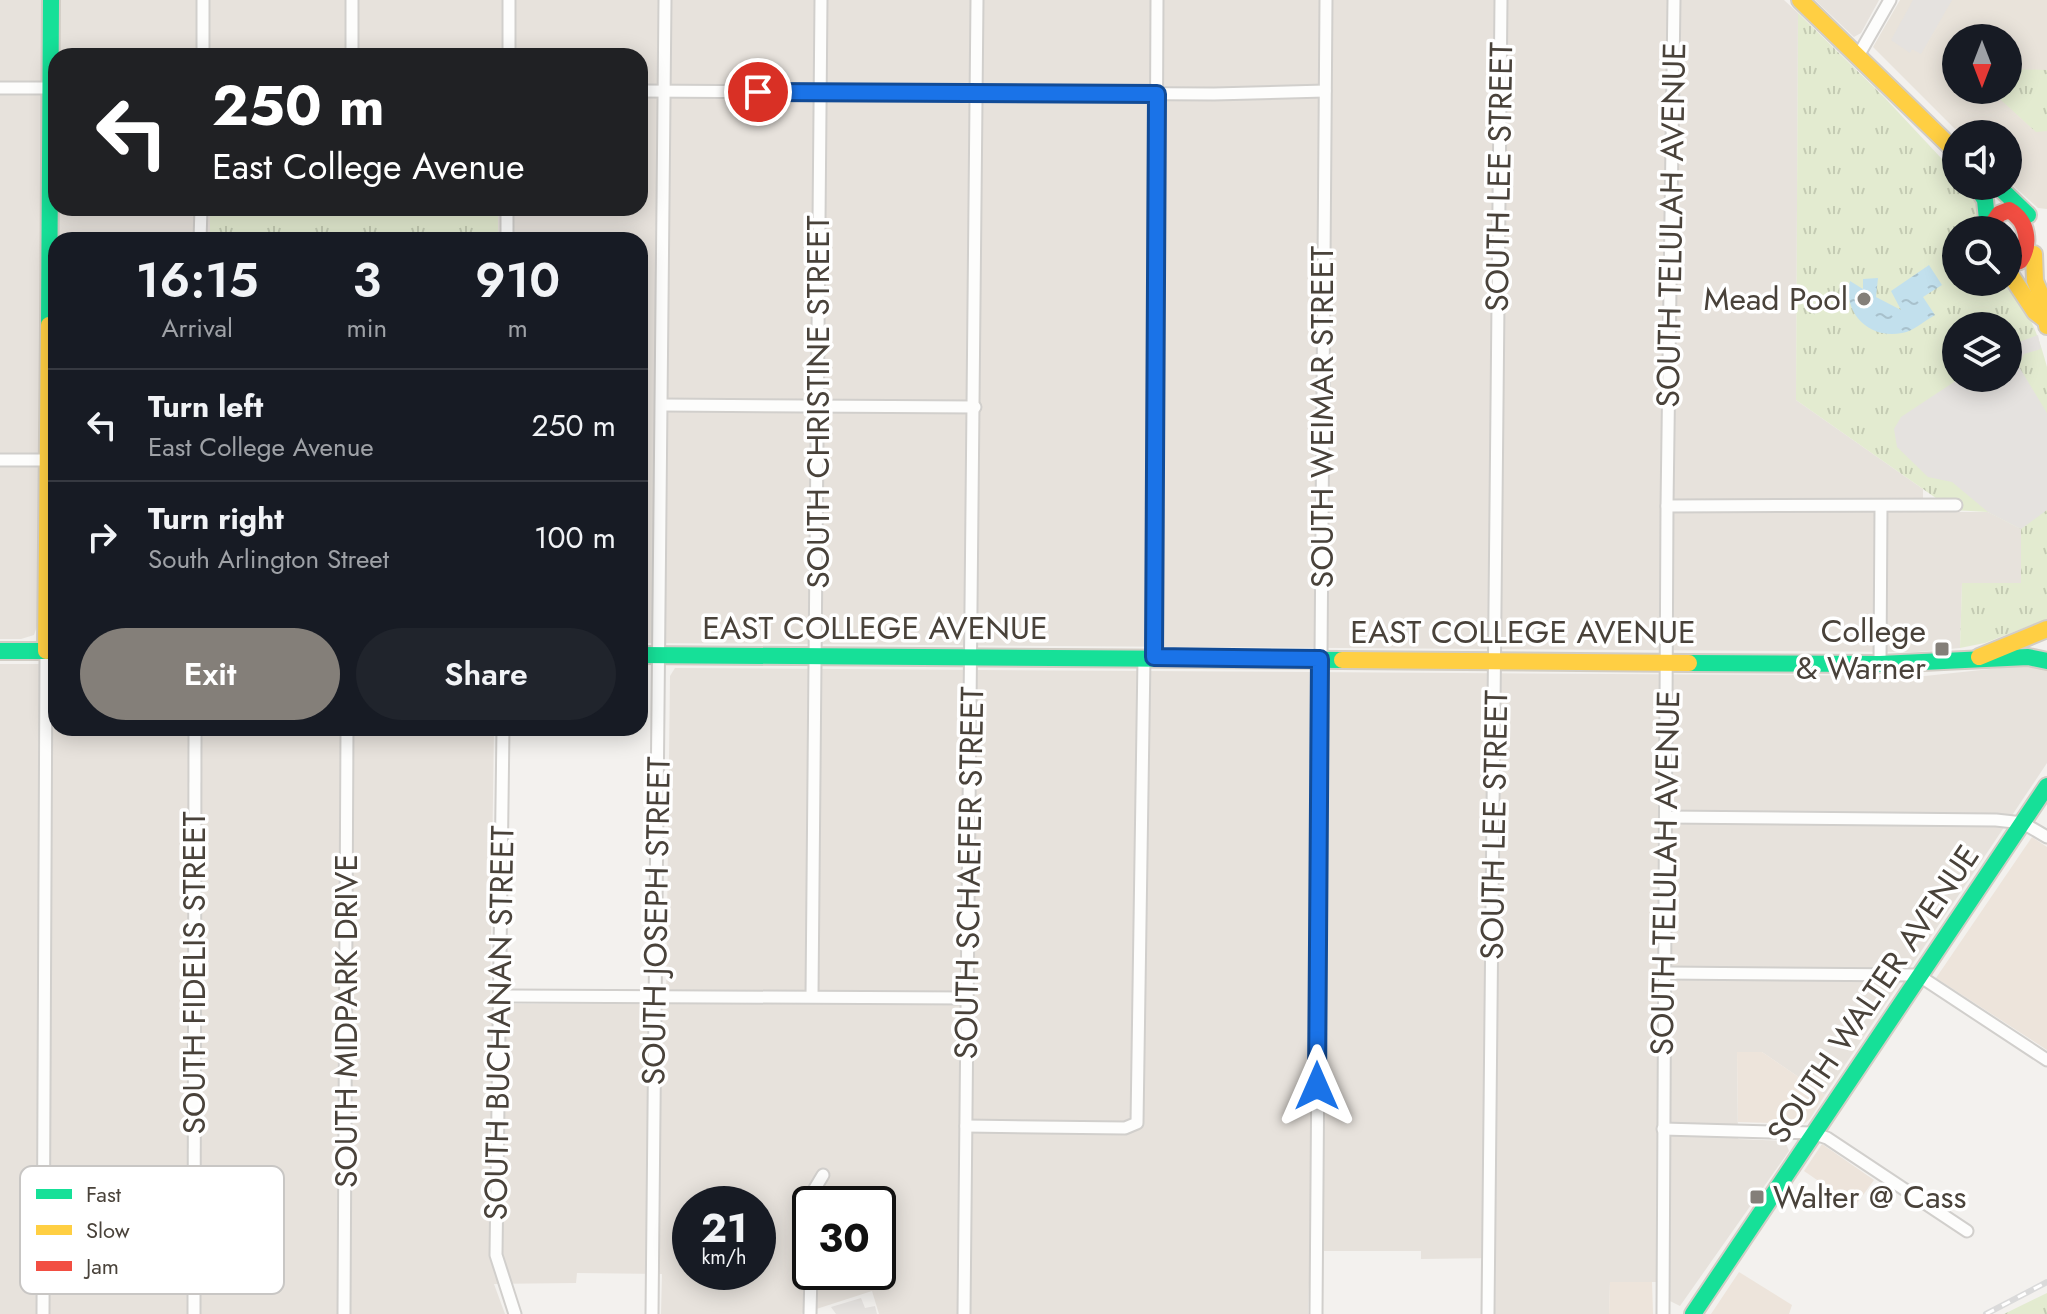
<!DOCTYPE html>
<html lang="en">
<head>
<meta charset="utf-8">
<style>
	body { margin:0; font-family:Jost,sans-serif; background:#20242c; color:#f1f3f6; height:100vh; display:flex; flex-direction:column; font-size:30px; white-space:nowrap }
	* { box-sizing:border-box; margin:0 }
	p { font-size:26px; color:#9ea1a6 }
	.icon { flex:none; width:44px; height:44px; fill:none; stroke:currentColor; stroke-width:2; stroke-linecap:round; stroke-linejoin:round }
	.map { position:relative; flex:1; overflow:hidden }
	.drawer { position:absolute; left:48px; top:232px; width:600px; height:504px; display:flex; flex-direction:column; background:#171b24; border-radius:24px; box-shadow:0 4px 20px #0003 }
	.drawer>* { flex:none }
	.banner { position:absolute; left:48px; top:48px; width:600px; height:168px; border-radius:24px; box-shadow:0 4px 20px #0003; background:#202124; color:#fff; overflow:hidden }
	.needle { width:52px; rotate:180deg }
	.controls { position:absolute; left:1942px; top:24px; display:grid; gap:16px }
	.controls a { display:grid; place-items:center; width:80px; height:80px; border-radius:50%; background:#171b24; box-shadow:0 4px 20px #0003; font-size:40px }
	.speed { position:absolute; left:672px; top:1186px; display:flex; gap:16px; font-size:40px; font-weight:700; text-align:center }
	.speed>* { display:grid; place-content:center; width:104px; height:104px; border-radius:50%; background:#171b24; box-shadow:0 4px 20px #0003; line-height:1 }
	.speed small { font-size:20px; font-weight:400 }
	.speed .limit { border:4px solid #111; border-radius:12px; background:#fff; color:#111 }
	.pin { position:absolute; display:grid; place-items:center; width:68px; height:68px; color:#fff; margin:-34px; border:4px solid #fff; border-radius:50%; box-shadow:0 2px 8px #0007 }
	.me { position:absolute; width:88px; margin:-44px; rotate:0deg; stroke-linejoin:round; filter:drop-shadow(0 0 6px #0008) }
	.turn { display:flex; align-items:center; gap:28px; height:168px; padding:0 32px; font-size:36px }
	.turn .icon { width:104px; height:104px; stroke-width:2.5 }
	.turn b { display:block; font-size:56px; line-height:68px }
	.eta { display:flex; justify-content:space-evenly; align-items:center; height:136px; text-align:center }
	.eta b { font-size:48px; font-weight:600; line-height:56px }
	.action { display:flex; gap:16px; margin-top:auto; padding:16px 32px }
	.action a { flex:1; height:92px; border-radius:48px; background:#847f79; color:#fff; font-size:32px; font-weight:600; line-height:92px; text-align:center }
	.action a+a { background:#20242c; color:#f1f3f6 }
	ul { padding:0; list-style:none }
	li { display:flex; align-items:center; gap:24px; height:112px; padding:0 32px; border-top:2px solid #363941 }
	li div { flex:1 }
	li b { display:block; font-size:30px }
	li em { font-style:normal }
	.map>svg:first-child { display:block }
	.residential { fill:#e7e2dc; fill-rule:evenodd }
	.commercial { fill:#ede4db }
	.education { fill:#e9e3da; fill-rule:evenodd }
	.park { fill:url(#park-tufts); fill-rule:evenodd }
	.parking { fill:#e5e2df }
	.water { fill:url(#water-ripples) }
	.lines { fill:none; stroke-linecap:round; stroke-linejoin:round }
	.street-casing { stroke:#d1cfcc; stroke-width:15 }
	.fast-casing { stroke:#d2cdc5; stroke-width:20 }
	.slow-casing { stroke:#d2cdc5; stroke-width:20 }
	.jam-casing { stroke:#d2cdc5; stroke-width:20 }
	.street { stroke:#fdfdfc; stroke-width:11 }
	.fast { stroke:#16e098; stroke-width:16 }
	.slow { stroke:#ffcf43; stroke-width:16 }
	.jam { stroke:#f24e42; stroke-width:16 }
	.rail-casing { stroke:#dadada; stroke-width:6 }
	.rail { stroke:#fff; stroke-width:3; stroke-dasharray:9; stroke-linecap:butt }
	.route-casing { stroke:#114b97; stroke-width:20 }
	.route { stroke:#1a73e8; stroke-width:14 }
	.poi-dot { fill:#847f79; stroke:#fff; stroke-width:3 }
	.labels { text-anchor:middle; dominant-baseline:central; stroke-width:7; stroke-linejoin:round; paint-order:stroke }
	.street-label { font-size:32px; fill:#49423a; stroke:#fff }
	.poi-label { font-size:32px; fill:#49423a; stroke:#fff; text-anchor:end }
	.key { fill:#fff; stroke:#c8c6c4; stroke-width:2 }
	.key-label { font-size:22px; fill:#49423a }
</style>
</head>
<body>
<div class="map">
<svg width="2047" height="1314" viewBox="0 0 2047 1314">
	<defs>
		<pattern id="park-tufts" width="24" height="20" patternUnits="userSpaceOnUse" patternTransform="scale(2)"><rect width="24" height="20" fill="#e3ebd0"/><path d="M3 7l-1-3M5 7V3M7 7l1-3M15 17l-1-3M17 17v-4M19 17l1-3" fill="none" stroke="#c4cbb3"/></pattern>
		<pattern id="water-ripples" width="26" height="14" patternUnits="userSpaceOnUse" patternTransform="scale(2)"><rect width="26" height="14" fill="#c2e0ed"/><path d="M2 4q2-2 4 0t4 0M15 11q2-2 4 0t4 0" fill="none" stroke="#a8c1cc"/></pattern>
	</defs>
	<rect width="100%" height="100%" fill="#f3f1ee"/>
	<g class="residential">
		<path d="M 0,0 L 42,0 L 37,626 L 34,635 L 21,639 L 0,639 Z"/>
		<path d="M 60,0 L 1784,0 L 1798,13 L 1796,400 L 1923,489 L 1923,512 L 1988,512 L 2021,529 L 2022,583 L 1962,583 L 1960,648 L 1916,652 L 640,643 L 640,240 L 59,240 L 59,208 L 640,208 L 640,56 L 60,56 Z"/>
		<path d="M 1815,0 L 1879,0 L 1861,33 L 1854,37 Z"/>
		<path d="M 0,664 L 56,664 L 56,728 L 494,728 L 490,1004 L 666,1004 L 670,676 L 675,668 L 1925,676 L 2028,665 L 2047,670 L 2047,763 L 1825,1095 L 1762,1052 L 1737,1053 L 1738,1139 L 1785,1141 L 1789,1151 L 1680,1306 L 1668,1300 L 1667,1282 L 1610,1282 L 1609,1314 L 1495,1314 L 1496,1258 L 1421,1259 L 1421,1251 L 1310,1251 L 1308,1314 L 879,1314 L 872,1291 L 801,1314 L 661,1314 L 662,1274 L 577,1273 L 576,1283 L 494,1284 L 505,1314 L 0,1314 ZM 690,1204 L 758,1204 L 758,1272 L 690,1272 ZM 810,1204 L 878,1204 L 878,1272 L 810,1272 Z"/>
	</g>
	<g class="commercial">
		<path d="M 2032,837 L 2047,847 L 2047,1050 L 1936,978 Z"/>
		<path d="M 1737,1052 L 1762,1052 L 1825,1095 L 1810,1119 L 1804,1124 L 1738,1122 Z"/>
		<path d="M 1822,1144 L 1874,1180 L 1855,1206 L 1804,1171 Z"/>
		<path d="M 1739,1272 L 1792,1305 L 1789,1314 L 1711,1314 Z"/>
		<path d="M 1610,1282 L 1652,1282 L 1653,1314 L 1609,1314 Z"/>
	</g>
	<path class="education" d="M 1900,0 L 2047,0 L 2047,209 L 2038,208 L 2008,181 L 2008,134 L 1960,134 L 1873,47 ZM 1956,38 L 2008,38 L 2008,90 L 1956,90 Z"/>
	<g class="park">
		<path d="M 1798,13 L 1885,98 L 1956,174 L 1956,186 L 1967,186 L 1980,205 L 1981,230 L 1956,230 L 1956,282 L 2008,282 C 2028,310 2038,333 2047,367 L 2047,619 L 1985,643 L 1960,648 L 1962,583 L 2021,583 L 2021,529 L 1988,512 L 1953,510 L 1796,400 ZM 1956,326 L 2008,326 L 2008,378 L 1956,378 Z"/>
		<path d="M 2008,69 L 2047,70 L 2047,131 L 2036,132 L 1990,90 L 2008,90 Z"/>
		<rect x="210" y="208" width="288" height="32"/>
		<path d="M 2047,1293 L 2047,1314 L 2004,1314 Z"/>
	</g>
	<g class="parking">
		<path d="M 1913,0 L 1952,0 L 1921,54 L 1912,49 L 1910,53 L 1891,40 Z"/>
		<path d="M 2038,335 L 2041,349 L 2024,354 L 2018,365 L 2047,413 L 2047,510 L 2021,529 L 1988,512 L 1952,482 L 1928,477 L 1897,447 L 1894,429 L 1901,417 L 1960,378 L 2008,378 L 2008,346 Z"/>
		<path d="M 861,1298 L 865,1308 L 875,1306 L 877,1314 L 836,1314 L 831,1307 Z"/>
	</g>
	<path class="water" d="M 1929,265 L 1942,285 L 1923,297 L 1935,315 C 1924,321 1914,331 1902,333 C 1870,340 1842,313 1850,281 L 1863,289 L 1863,279 L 1878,278 L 1876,297 L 1901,310 L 1891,291 Z"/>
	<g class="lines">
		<g class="street-casing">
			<g id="street">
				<path d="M 509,0 L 509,56"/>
				<path d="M 203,56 L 203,0"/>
				<path d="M 352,56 L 352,0"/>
				<path d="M 1858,56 L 1890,0"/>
				<path d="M 0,88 L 55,88"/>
				<path d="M 640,91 L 1214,94 L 1325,91"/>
				<path d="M 200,240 L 201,208"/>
				<path d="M 507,240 L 507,208"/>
				<path d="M 662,405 L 975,407"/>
				<path d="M 0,460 L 47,460"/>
				<path d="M 1667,506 L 1956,505"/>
				<path d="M 1154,657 L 1157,0"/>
				<path d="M 1880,664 L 1881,507"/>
				<path d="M 503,728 L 496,1255 L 515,1314"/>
				<path d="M 1666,817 L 1996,820 L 2023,823 L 2047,837"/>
				<path d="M 1665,973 L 1918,975 L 2047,1060"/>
				<path d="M 812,995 L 821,0"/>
				<path d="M 499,996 L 967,998"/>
				<path d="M 966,1126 L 1125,1128 L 1137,1123 L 1144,657"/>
				<path d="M 1663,1129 L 1812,1133 L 1827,1138 L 1967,1231"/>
				<path d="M 812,1204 L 814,1190 L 823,1175"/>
				<path d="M 43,1314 L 46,651"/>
				<path d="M 194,1314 L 195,728"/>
				<path d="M 344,1314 L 347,728"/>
				<path d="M 652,1314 L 665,0"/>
				<path d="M 810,1314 L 811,1272"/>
				<path d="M 964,1314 L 977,0"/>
				<path d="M 1316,1314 L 1326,0"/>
				<path d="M 1488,1314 L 1501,0"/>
				<path d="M 1663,1314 L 1667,506 L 1674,0"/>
			</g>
		</g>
		<g class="fast-casing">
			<g id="fast">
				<path d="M 1976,186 L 1985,200 L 1988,229"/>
				<path d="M 1998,186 L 2028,215"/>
				<path d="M 49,325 L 51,0"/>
				<path d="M 0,651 L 56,651"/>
				<path d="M 640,655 L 1342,660"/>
				<path d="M 1689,663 L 1880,664 L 2028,657 L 2047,661"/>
				<path d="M 1693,1314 L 2047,786"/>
			</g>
		</g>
		<g class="slow-casing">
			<g id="slow">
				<path d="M 1800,0 L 1956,152"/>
				<path d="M 2034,254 L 2035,281 L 2046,307 L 2047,326"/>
				<path d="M 2008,271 L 2035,312 L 2044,319"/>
				<path d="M 46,651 L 49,325"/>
				<path d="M 1979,657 L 2047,629"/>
				<path d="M 1342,660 L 1689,663"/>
			</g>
		</g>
		<g class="jam-casing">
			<path id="jam" d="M 1988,230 L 1999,214 L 2009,210 C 2028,221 2031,244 2020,261 L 2008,264"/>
		</g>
		<use href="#street" class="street"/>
		<use href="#fast" class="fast"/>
		<use href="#slow" class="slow"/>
		<use href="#jam" class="jam"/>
		<g class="rail-casing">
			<path id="rail" d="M 1986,1314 L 2047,1282"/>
		</g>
		<use href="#rail" class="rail"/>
	</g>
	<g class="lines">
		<g class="route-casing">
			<path id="route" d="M 758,92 L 1157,94 L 1154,657 L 1320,659 L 1317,1086"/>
		</g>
		<use href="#route" class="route"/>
	</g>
	<g class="poi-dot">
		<circle cx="1864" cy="299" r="8"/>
		<rect x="1934" y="641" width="16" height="16" rx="4"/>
		<rect x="1749" y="1189" width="16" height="16" rx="4"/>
	</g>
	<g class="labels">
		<g class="street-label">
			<text transform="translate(1499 177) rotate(-89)">SOUTH LEE STREET</text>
			<text transform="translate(1671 225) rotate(-89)">SOUTH TELULAH AVENUE</text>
			<text transform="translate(818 402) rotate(-90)">SOUTH CHRISTINE STREET</text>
			<text transform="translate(1322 417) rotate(-90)">SOUTH WEIMAR STREET</text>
			<text x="875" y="628">EAST COLLEGE AVENUE</text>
			<text x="1523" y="632">EAST COLLEGE AVENUE</text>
			<text transform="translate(1494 825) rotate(-89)">SOUTH LEE STREET</text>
			<text transform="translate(969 873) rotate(-89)">SOUTH SCHAEFER STREET</text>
			<text transform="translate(1665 873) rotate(-89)">SOUTH TELULAH AVENUE</text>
			<text transform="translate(656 921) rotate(-89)">SOUTH JOSEPH STREET</text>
			<text transform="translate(194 973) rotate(-90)">SOUTH FIDELIS STREET</text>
			<text transform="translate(1873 994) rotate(-56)">SOUTH WALTER AVENUE</text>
			<text transform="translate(346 1021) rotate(-90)">SOUTH MIDPARK DRIVE</text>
			<text transform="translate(499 1023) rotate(-89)">SOUTH BUCHANAN STREET</text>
		</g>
		<g class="poi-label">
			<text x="1848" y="299">Mead Pool</text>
			<text x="1926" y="631">College<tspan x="1926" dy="37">&amp; Warner</tspan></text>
			<text x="1773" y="1197" text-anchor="start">Walter @ Cass</text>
		</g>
	</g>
	<rect x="20" y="1166" width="264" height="128" rx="12" class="key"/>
	<rect x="36" y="1189" width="36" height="10" fill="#16e098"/>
	<rect x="36" y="1225" width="36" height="10" fill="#ffcf43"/>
	<rect x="36" y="1261" width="36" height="10" fill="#f24e42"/>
	<g class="key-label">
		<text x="86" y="1202">Fast</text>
		<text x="86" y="1238">Slow</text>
		<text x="86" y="1274">Jam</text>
	</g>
</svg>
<div class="controls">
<a><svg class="needle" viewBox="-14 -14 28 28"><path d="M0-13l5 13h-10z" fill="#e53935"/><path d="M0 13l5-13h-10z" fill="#9ea1a6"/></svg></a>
<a><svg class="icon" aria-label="sound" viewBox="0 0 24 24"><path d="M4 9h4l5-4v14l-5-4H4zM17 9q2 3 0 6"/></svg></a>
<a><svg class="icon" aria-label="search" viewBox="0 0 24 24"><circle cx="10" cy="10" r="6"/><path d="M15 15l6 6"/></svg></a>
<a><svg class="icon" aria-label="layers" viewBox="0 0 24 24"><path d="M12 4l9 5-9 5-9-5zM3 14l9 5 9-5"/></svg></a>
</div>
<div class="speed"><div>21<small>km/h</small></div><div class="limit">30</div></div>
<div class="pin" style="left:758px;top:92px;background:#d93025"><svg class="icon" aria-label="arrive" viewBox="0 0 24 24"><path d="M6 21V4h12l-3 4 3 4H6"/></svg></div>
<svg class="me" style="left:1317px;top:1086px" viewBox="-20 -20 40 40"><path d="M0-17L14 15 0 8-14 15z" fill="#1a73e8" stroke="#fff" stroke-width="4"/></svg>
<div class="banner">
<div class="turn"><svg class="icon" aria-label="left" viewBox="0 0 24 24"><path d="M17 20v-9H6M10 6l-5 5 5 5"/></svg><div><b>250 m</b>East College Avenue</div></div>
</div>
<section class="drawer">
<div class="eta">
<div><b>16:15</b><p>Arrival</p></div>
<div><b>3</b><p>min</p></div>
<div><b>910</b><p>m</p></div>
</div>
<ul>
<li><svg class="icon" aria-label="left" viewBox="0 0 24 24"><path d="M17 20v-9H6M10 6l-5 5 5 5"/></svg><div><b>Turn left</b><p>East College Avenue</p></div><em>250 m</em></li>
<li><svg class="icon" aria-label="right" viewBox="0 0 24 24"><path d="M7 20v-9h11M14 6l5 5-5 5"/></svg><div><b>Turn right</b><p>South Arlington Street</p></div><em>100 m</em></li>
</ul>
<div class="action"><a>Exit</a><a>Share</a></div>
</section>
</div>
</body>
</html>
